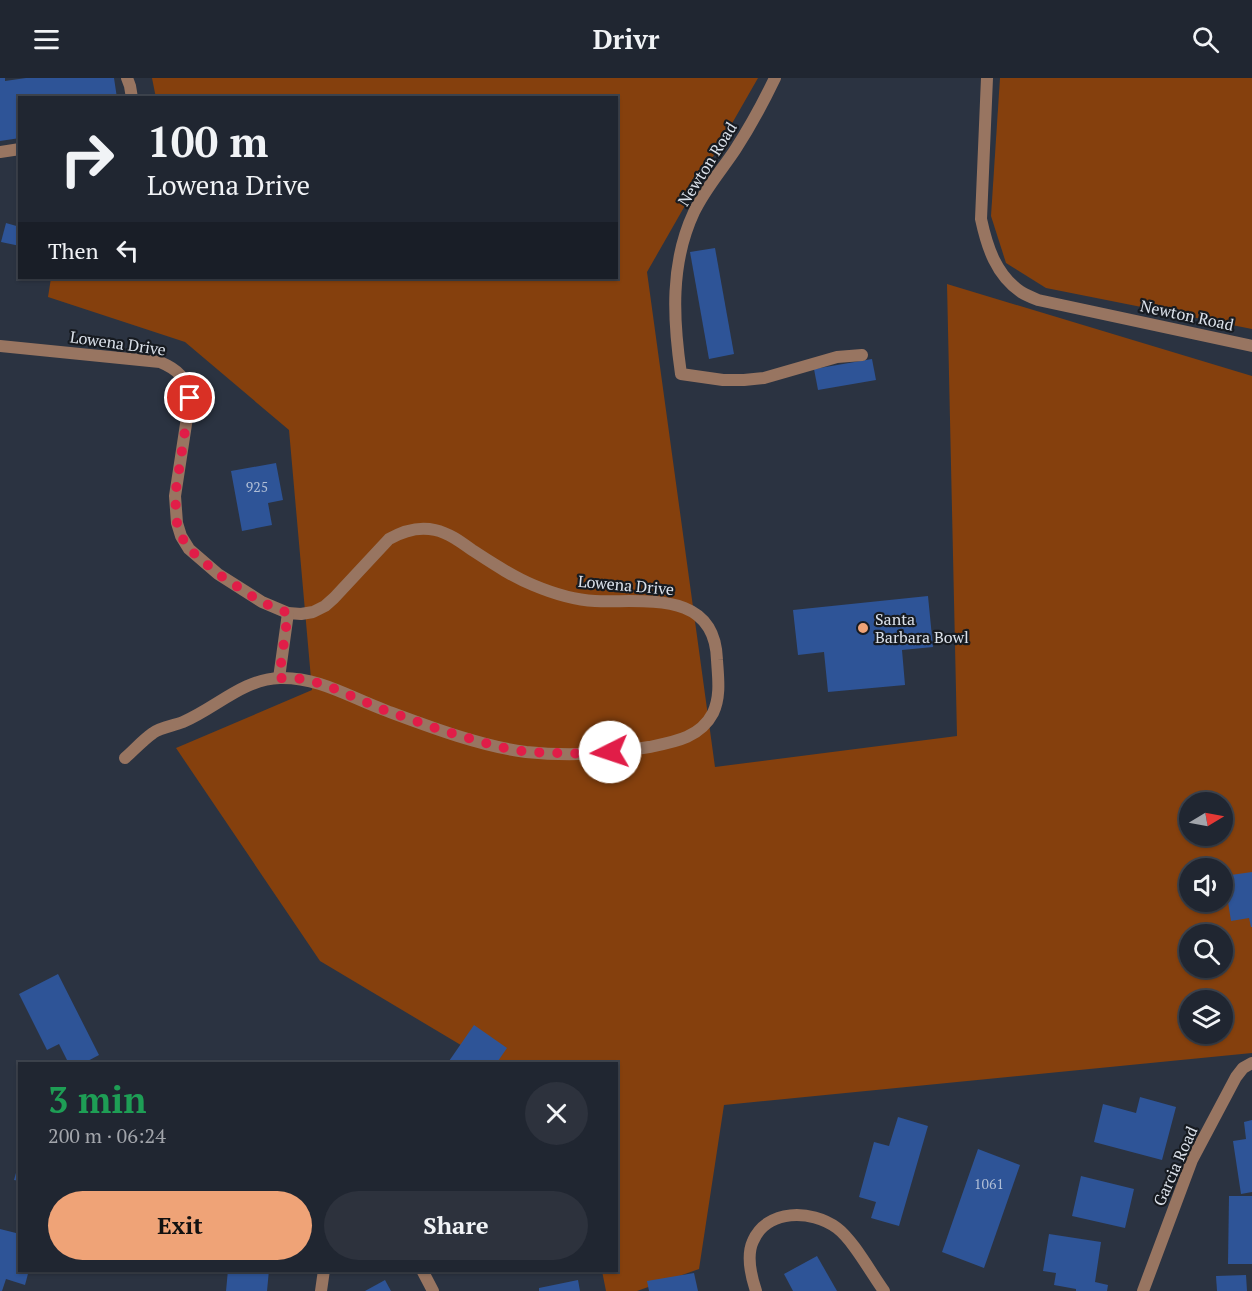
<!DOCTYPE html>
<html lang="en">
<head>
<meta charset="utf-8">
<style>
	body { margin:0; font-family:"PT Serif",serif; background:#2d323d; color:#f1f3f6; height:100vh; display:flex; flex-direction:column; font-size:22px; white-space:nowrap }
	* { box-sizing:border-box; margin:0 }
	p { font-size:20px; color:#a2a5ab }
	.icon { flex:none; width:33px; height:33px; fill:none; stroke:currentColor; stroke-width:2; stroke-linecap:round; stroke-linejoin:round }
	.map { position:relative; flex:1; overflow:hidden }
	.sheet { position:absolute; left:18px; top:984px; width:600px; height:210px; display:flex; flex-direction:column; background:#202631; border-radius:0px; box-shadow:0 2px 4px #0004,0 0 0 2px #3d434d }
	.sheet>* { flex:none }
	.hud { position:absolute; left:18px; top:18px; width:600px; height:183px; border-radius:0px; box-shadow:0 2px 4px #0004,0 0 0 2px #3d434d; background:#202631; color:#f1f3f6; overflow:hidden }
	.needle { width:39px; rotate:80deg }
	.tools { position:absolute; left:1179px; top:714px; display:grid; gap:12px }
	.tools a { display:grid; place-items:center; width:54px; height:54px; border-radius:50%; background:#202631; box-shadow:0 2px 4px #0004,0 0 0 2px #3d434d; font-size:30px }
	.pin { position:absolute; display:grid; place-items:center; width:51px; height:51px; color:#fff; margin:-26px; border:3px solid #fff; border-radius:50%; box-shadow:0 2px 6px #0007 }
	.me { position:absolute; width:66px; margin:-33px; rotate:266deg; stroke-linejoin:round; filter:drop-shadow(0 0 4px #0008) }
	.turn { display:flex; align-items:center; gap:21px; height:126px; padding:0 30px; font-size:27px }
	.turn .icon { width:78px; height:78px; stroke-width:2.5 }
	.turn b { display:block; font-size:42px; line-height:51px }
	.then { display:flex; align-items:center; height:57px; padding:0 30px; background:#0003; gap:12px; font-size:22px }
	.round { display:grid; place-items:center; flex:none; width:63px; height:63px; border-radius:32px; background:#2d323d }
	.summary { display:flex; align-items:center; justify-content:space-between; height:102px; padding:0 30px }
	h1 { font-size:36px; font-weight:700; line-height:45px; color:#1e9e55 }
	.action { display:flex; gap:12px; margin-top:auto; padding:12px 30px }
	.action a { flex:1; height:69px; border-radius:36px; background:#efa377; color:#111; font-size:24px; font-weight:700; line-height:69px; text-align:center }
	.action a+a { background:#2d323d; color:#f1f3f6 }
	header { display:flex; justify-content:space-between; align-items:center; height:78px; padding:0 30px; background:#202631; font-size:27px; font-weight:700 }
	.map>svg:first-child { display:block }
	.green { fill:#85400d; fill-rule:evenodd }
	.building { fill:#2e5497 }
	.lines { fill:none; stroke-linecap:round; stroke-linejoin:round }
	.service { stroke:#987561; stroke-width:12 }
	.minor { stroke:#987561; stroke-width:12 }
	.route { stroke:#e11d48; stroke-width:10; stroke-dasharray:0 18 }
	.poi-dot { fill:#efa377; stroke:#171b21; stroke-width:2 }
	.labels { text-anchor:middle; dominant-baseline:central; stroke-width:4.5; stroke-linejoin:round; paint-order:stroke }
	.number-label { font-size:14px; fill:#b0bed6 }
	.street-label { font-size:16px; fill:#dce2eb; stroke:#171b21 }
	.poi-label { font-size:16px; fill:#dce2eb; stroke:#171b21; text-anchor:start }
</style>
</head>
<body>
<header><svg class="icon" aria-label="menu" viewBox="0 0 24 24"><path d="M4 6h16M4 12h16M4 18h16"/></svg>Drivr<svg class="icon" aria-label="search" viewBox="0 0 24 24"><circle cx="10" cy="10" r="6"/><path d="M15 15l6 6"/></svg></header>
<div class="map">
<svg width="1252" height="1213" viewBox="0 0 1252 1213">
	<rect width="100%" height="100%" fill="#2b3341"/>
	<g class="green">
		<path d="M 152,0 L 758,0 L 647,194 L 715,689 L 957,658 L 947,206 L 1252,298 L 1252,975 L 724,1027 L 699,1191 L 637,1213 L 606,1213 L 602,1193 L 616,1192 L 616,986 L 491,985 L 320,883 L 176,670 L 312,612 L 289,352 L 185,264 L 48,219 L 51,200 L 616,200 L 616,20 L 156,20 ZM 1190,724 L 1222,724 L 1222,758 L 1190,758 ZM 1190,790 L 1222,790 L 1222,824 L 1190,824 ZM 1190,856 L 1222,856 L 1222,890 L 1190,890 ZM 1190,922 L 1222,922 L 1222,956 L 1190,956 Z"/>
		<path d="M 1000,0 L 1252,0 L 1252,251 L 1046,210 L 1006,185 L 991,138 Z"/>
	</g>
	<g class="building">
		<path d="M 0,0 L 5,0 L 5,3 L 26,0 L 114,0 L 117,20 L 20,20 L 20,60 L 0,63 Z"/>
		<path d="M 6,145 L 20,149 L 20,168 L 1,164 Z"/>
		<path d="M 715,170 L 734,276 L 709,281 L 690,174 Z"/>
		<path d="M 872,281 L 876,302 L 818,312 L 814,291 Z"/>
		<path d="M 276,385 L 283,422 L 268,425 L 272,447 L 242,453 L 231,393 Z"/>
		<path d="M 928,518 L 933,569 L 902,572 L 905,607 L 828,614 L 824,574 L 798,577 L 793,532 Z"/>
		<path d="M 1252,794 L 1252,849 L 1251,849 L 1249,840 L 1231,843 L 1224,798 Z"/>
		<path d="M 58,896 L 99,977 L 82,986 L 69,986 L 59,966 L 47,972 L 19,916 Z"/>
		<path d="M 474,947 L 507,970 L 496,986 L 447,986 Z"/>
		<path d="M 1140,1019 L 1176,1029 L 1162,1082 L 1094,1064 L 1103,1026 L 1136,1035 Z"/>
		<path d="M 898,1039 L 928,1048 L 899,1148 L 871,1140 L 876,1124 L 859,1119 L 874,1064 L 889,1068 Z"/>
		<path d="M 1252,1042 L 1252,1114 L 1241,1116 L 1233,1063 L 1246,1061 L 1244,1044 Z"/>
		<path d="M 978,1071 L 1020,1087 L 984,1190 L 942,1174 Z"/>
		<path d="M 19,1084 L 20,1084 L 20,1103 L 14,1102 Z"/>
		<path d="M 1081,1098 L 1134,1111 L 1125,1150 L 1072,1138 Z"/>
		<path d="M 1229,1118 L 1252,1118 L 1252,1186 L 1228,1186 Z"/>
		<path d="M 19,1146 L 20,1192 L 29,1192 L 25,1207 L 6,1201 L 2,1213 L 0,1213 L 0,1151 L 16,1155 Z"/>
		<path d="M 1049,1156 L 1101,1164 L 1095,1204 L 1108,1207 L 1107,1213 L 1076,1213 L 1076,1211 L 1054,1207 L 1056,1195 L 1043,1193 Z"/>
		<path d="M 817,1178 L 837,1213 L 793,1213 L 784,1196 Z"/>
		<path d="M 228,1192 L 269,1192 L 267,1213 L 226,1213 Z"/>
		<path d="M 694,1195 L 698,1213 L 649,1213 L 647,1203 Z"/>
		<path d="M 1246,1197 L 1247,1213 L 1217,1213 L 1216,1198 Z"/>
		<path d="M 385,1202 L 391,1213 L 365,1213 Z"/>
		<path d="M 578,1202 L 580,1213 L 539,1213 L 539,1210 Z"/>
	</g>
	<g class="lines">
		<g class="service">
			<path d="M 127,0 L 130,8 L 132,20"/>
			<path d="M 0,74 L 20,71"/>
			<path d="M 0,268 L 160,284 C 179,292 185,299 190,320 L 175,418 L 177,445 L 181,458 L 189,471 L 218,496 L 262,524 L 288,535 L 301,536 L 313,534 L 325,528 L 334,520 L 389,461 C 403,453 418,448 435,452 C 449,455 461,464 472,472 C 492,485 511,498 533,507 C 552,515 574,522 595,523 C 644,525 715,511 717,582 C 718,599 721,618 713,635 C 700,660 674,664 649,669 C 610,676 565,678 526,674 C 480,668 430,649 387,633 C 351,620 319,599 280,600 C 243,601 216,630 183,644 C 173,648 161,649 153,655 C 143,662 134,672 125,680"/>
			<path d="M 279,600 L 288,535"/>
		</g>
		<g class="minor">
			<path d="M 775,0 C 763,25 750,49 735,72 C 721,93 705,111 694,134 C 670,185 673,241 681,296 L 723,302 L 744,302 L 764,300 L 837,279 L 862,277"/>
			<path d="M 987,0 L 981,141 C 987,169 996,197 1021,214 C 1026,217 1033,220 1038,222 L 1252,268"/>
			<path d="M 422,1192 L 433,1213"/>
			<path d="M 321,1213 L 324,1192"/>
			<path d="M 756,1213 C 751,1198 746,1178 753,1163 C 767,1131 811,1131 837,1150 C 853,1162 871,1195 884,1213"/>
			<path d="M 1143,1213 L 1192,1082 L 1236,999 L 1243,990 L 1252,985"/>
		</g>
	</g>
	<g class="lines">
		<path class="route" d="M 190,320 L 175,418 L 177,445 L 181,458 L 189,471 L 218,496 L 261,524 L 288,535 L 279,600 L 304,601 L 328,608 L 384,632 L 441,652 L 499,669 L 527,674 L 588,676 L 610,674"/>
	</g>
	<circle class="poi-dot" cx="863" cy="550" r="6"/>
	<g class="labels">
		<g class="number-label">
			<text x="257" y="408">925</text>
			<text x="989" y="1105">1061</text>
		</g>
		<g class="street-label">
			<text transform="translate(707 86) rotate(-58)">Newton Road</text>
			<text transform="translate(1187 237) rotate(12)">Newton Road</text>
			<text transform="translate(118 265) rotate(8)">Lowena Drive</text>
			<text transform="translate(626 507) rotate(5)">Lowena Drive</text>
			<text transform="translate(1175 1088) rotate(-66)">Garcia Road</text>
		</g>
		<g class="poi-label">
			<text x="875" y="541">Santa<tspan x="875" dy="18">Barbara Bowl</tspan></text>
		</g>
	</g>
</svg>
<div class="tools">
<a><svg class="needle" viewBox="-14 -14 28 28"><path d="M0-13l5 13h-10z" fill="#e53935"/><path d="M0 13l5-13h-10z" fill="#a2a5ab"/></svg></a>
<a><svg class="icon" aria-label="sound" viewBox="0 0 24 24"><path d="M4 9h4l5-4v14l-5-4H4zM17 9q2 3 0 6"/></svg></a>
<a><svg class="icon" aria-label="search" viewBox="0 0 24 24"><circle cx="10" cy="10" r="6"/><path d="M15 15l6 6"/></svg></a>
<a><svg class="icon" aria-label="layers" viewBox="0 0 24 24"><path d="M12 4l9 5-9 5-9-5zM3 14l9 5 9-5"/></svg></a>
</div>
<div class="pin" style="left:190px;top:320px;background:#d93025"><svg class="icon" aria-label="arrive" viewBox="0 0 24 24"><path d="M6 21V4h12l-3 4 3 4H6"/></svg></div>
<svg class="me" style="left:610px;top:674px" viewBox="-20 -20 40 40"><circle r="19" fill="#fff"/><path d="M0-13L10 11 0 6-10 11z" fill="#e11d48"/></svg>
<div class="hud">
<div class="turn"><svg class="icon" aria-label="right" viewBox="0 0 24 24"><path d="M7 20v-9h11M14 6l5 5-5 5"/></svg><div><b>100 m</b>Lowena Drive</div></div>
<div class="then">Then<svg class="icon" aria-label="left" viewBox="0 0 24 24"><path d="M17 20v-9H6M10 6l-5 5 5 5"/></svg></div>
</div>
<section class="sheet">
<div class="summary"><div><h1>3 min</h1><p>200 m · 06:24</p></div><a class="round"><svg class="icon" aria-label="close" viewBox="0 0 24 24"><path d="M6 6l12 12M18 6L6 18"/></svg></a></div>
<div class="action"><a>Exit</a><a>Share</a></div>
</section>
</div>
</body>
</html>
